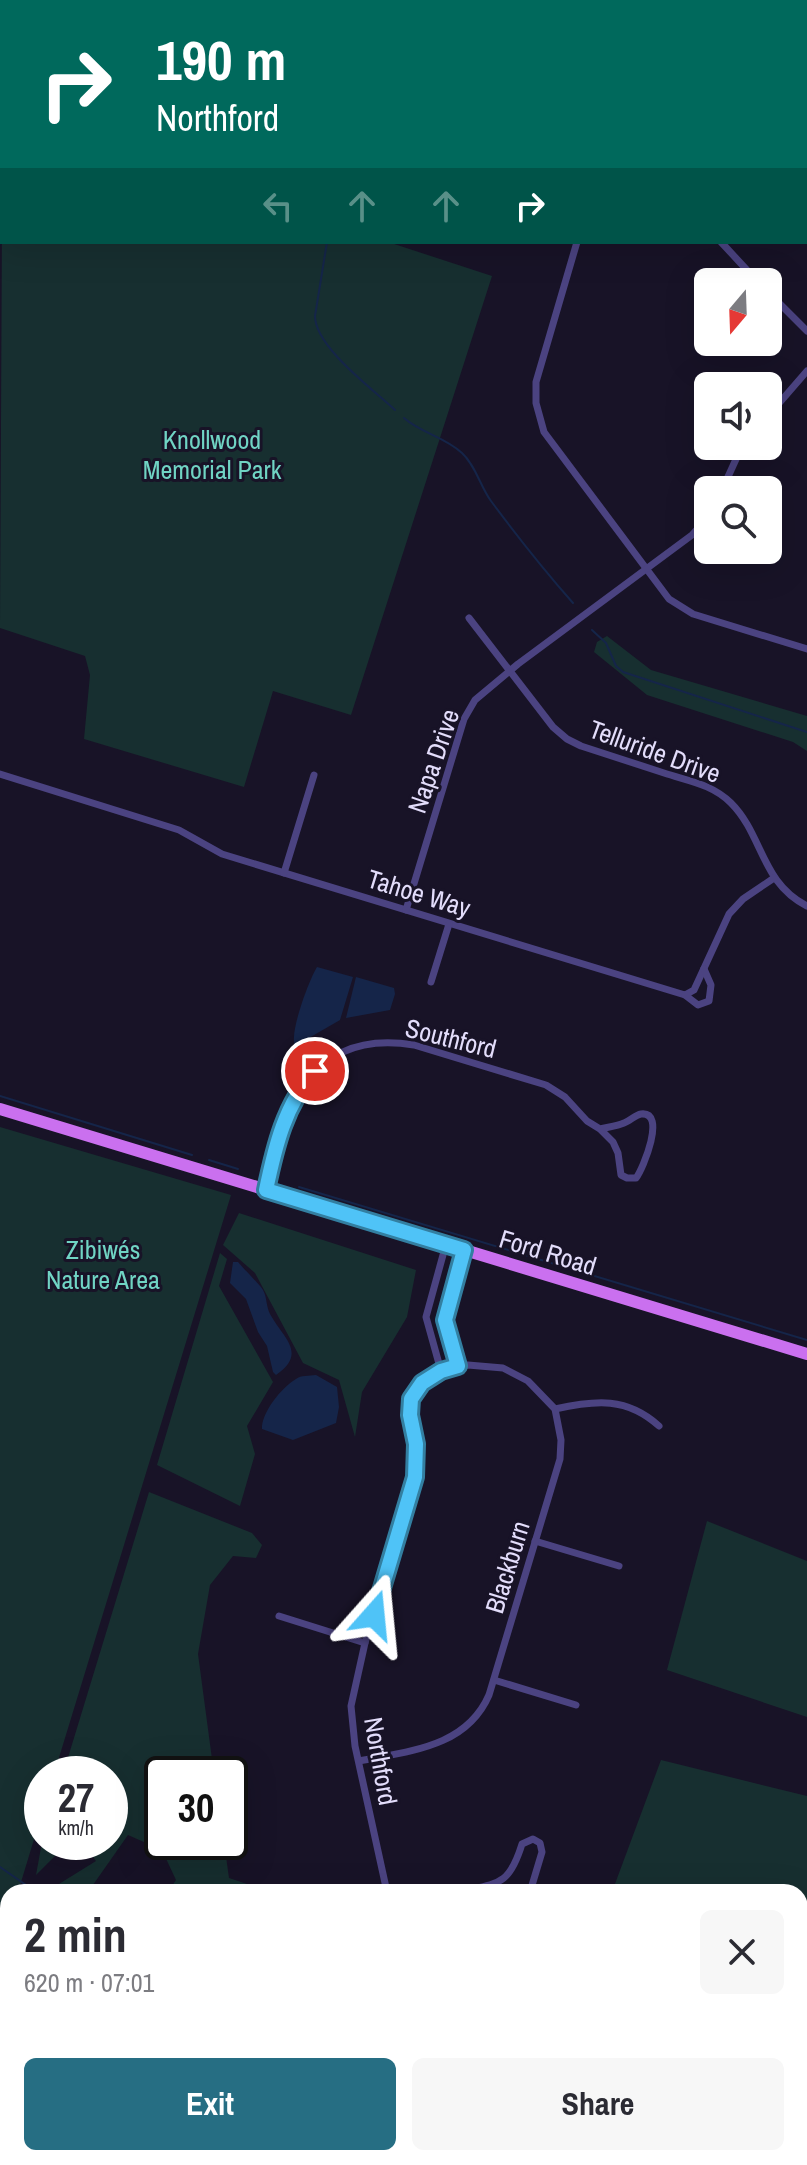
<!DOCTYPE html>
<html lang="en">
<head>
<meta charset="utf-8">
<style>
	body { margin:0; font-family:"Archivo Narrow",sans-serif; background:#f7f7f7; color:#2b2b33; height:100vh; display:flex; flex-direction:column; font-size:30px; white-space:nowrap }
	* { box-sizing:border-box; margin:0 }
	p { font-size:26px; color:#7c7c81 }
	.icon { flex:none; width:44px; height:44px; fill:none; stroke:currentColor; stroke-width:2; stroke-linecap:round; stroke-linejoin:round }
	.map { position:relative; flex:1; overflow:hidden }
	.drawer { position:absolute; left:0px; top:1884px; width:808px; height:282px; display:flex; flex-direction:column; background:#fff; border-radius:24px 24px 0 0; box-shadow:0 8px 32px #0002 }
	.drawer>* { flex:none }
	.guide { position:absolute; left:0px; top:0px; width:808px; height:244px; box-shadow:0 8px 32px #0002; background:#00695c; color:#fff; overflow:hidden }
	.needle { width:52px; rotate:199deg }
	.fabs { position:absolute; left:694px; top:268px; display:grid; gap:16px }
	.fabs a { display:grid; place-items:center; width:88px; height:88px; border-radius:12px; background:#fff; box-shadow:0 8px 32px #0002; font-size:40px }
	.speed { position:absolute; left:24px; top:1756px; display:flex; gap:16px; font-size:40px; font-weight:700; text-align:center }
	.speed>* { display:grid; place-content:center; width:104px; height:104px; border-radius:50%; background:#fff; box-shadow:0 8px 32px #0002; line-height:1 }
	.speed small { font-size:20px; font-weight:400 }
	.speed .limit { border:4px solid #111; border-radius:12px; background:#fff; color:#111 }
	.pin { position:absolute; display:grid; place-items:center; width:68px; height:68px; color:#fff; margin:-34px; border:4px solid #fff; border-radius:50%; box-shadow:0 2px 8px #0007 }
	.me { position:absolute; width:88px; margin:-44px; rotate:18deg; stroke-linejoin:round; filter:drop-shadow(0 0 6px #0008) }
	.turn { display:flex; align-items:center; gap:28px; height:168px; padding:0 24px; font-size:36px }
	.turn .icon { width:104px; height:104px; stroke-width:2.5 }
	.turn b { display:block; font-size:56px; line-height:68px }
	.lanes { display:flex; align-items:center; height:76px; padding:0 24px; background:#0003; justify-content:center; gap:40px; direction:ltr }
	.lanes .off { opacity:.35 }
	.round { display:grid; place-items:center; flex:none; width:84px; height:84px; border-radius:12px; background:#f7f7f7 }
	.summary { display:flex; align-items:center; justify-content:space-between; height:136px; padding:0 24px }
	h1 { font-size:48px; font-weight:700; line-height:60px }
	.action { display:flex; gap:16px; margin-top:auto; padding:16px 24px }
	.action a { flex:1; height:92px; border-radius:12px; background:#266e83; color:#fff; font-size:32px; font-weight:700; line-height:92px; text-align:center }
	.action a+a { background:#f7f7f7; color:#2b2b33 }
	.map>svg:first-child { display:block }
	.green { fill:#172f30 }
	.water { fill:#152549 }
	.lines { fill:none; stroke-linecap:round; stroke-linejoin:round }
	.stream { stroke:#152549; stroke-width:2 }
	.street { stroke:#4b4381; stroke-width:7 }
	.secondary { stroke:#8c7ff0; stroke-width:11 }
	.primary { stroke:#ca70ef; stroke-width:12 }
	.route-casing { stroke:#337fa1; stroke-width:20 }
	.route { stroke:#4fc3f7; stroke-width:14 }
	.labels { text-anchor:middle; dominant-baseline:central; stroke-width:6; stroke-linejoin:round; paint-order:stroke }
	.park-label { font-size:26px; fill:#70d4c4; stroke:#181327 }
	.street-label { font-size:26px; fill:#e3ddfb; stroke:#181327 }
</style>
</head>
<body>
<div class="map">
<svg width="807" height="2165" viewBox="0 0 807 2165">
	<rect width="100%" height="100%" fill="#181327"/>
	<g class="green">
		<path d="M 2,217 L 2,242 L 388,242 L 492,276 L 351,715 L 273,691 L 244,787 L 84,739 L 90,675 L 85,656 L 0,628 Z"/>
		<path d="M 607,636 L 651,670 L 807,716 L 807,751 L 793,742 L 647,695 L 594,652 L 597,642 Z"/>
		<path d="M 0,1127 L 231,1195 L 54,1774 L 42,1774 L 42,1813 L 18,1892 L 8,1892 L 8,1924 L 0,1951 Z"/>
		<path d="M 239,1213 L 416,1270 L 407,1317 L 362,1392 L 355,1437 L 339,1380 L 303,1363 L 255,1273 L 223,1245 Z"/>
		<path d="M 220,1253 L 227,1259 L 219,1286 L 273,1382 L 247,1426 L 255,1454 L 240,1506 L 157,1465 Z"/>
		<path d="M 149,1492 L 252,1533 L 262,1545 L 256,1558 L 233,1556 L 210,1585 L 198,1654 L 214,1774 L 162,1774 L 162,1842 L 224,1842 L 229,1878 L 271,1892 L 168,1892 L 176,1880 L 162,1850 L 128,1835 L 88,1892 L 46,1892 L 96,1861 L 82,1842 L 110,1842 L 110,1774 L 63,1774 Z"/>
		<path d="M 707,1521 L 807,1561 L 807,1717 L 667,1670 Z"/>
		<path d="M 661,1760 L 807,1796 L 807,2007 L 800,2005 L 800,1892 L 612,1892 Z"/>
		<path d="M 42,1842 L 69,1842 L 36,1875 Z"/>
	</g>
	<g class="water">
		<path d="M 317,967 L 353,977 L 340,1020 L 295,1046 C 289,1033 309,980 317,967 Z"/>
		<path d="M 356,977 L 394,988 L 395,994 L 390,1010 L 346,1018 Z"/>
		<path d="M 233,1262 L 238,1262 C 242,1267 261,1286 263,1290 C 267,1297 266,1306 270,1314 C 283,1338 308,1353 276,1375 L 273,1372 L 267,1346 L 258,1332 L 246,1299 L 230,1283 Z"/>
		<path d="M 316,1375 L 337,1387 L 339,1407 L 336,1423 L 293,1440 L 262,1429 C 261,1413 282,1387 296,1379 C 301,1375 309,1376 316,1375 Z"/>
	</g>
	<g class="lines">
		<g class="stream">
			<path d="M 392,2 L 396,0"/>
			<path d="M 327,242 L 315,316 C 315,347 374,390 395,410"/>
			<path d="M 404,418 C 421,433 445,437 462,453 C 476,466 480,486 491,501 C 517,536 544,570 573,603"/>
			<path d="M 592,630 L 606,643 L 616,666 L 623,672 L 807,732"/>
			<path d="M 0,1096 L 192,1155"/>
			<path d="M 209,1160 L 238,1169"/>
			<path d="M 299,1187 L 807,1340"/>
			<path d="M 0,1867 L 26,1885"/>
			<path d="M 216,2158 L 224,2165"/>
		</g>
		<g class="street">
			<path d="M 165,0 L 167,2"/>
			<path d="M 806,50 L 807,50"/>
			<path d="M 577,242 L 536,382 L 536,403 L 544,432 L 669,599 L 693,614 L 807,649"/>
			<path d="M 721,242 L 758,282"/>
			<path d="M 768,292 L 807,331"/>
			<path d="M 768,416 L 807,371"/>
			<path d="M 722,490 L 742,446"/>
			<path d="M 469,618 L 553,727 L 567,739 L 581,746 C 609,755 636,764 664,773 C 688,781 712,784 731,803 C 763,835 761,883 807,906"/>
			<path d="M 0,774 L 179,830 L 222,854 L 685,995 L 694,990 L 729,914 L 743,899 L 774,878"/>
			<path d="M 284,873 L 314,775"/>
			<path d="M 406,910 L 464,719 L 475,700 L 518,664 L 692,535 L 708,517"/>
			<path d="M 431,982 L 449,924"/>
			<path d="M 685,995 L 698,1005 L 709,1001 L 711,985 L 704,969"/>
			<path d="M 266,1190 C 284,1107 311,1028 414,1045 L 546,1085 L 565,1097 L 587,1121 L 600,1129 L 613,1142 L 618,1153 L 621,1175 L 627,1178 L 636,1178 C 643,1169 667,1111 641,1114 C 635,1115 630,1121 624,1123 C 617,1126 608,1127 600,1129"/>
			<path d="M 458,1366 L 445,1320 L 464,1250"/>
			<path d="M 441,1371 L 426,1317 L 446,1244"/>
			<path d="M 555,1409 C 596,1400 627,1397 659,1426"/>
			<path d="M 535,1541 L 619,1566"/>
			<path d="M 279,1616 L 365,1643"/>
			<path d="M 494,1680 L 576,1705"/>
			<path d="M 359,1761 C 408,1751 466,1748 489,1695 L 560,1459 L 561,1440 L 555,1409 L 528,1381 L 503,1368 L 468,1365 L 441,1371 L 422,1383 L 411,1399 L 410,1415 L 416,1444 L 415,1477 L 365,1643 L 351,1706 L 355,1746 L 387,1892"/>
			<path d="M 495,1884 L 505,1892"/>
			<path d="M 458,1892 C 499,1883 509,1886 522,1844 L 533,1839 L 540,1843 L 542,1852 L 530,1892"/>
			<path d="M 0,2108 L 8,2111"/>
			<path d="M 169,2158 L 192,2165"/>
		</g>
		<g class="secondary">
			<path d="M 8,0 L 8,2"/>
			<path d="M 210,2 L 212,0"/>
			<path d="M 0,107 L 2,94"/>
		</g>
		<path class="primary" d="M 0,1109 L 807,1354"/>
	</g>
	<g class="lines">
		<g class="route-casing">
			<path id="route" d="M 315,1071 C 285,1104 275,1147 266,1190 L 464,1250 L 445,1320 L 458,1366 L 441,1371 L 422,1383 L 411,1399 L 410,1415 L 416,1444 L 415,1477 L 374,1615"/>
		</g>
		<use href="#route" class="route"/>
	</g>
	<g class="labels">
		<g class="park-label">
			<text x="212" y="439">Knollwood<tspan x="212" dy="30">Memorial Park</tspan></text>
			<text x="103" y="1249">Zibiwés<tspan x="103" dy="30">Nature Area</tspan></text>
		</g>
		<g class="street-label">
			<text transform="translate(655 751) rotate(20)">Telluride Drive</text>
			<text transform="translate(433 761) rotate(-71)">Napa Drive</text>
			<text transform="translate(419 893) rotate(17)">Tahoe Way</text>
			<text transform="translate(451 1038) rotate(14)">Southford</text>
			<text transform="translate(548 1252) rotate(17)">Ford Road</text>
			<text transform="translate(507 1567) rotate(-73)">Blackburn</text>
			<text transform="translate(381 1761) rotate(80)">Northford</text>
		</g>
	</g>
</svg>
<div class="fabs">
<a><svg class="needle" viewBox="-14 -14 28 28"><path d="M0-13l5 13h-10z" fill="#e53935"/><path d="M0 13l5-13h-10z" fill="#7c7c81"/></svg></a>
<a><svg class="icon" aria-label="sound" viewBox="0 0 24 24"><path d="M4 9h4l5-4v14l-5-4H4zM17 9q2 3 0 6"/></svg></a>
<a><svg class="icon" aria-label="search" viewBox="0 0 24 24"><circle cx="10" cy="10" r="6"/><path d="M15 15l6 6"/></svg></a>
</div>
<div class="speed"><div>27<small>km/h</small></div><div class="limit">30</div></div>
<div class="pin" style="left:315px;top:1071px;background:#d93025"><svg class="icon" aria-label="arrive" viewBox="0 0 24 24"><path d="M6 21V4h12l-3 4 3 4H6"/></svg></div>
<svg class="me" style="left:374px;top:1615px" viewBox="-20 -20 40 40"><path d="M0-17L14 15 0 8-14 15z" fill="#4fc3f7" stroke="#fff" stroke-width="4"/></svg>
<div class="guide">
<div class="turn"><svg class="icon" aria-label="right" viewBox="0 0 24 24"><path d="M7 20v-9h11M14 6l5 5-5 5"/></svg><div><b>190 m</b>Northford</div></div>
<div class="lanes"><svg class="icon off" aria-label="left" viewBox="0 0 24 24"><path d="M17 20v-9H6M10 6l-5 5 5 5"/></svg><svg class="icon off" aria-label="ahead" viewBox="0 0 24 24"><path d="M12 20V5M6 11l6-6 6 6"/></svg><svg class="icon off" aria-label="ahead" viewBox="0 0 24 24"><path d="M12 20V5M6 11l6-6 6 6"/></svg><svg class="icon" aria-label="right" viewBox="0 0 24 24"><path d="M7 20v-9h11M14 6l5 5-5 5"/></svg></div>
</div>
<section class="drawer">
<div class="summary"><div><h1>2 min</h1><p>620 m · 07:01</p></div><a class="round"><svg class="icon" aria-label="close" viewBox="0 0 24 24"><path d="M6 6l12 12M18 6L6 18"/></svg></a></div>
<div class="action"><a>Exit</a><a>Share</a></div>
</section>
</div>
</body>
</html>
